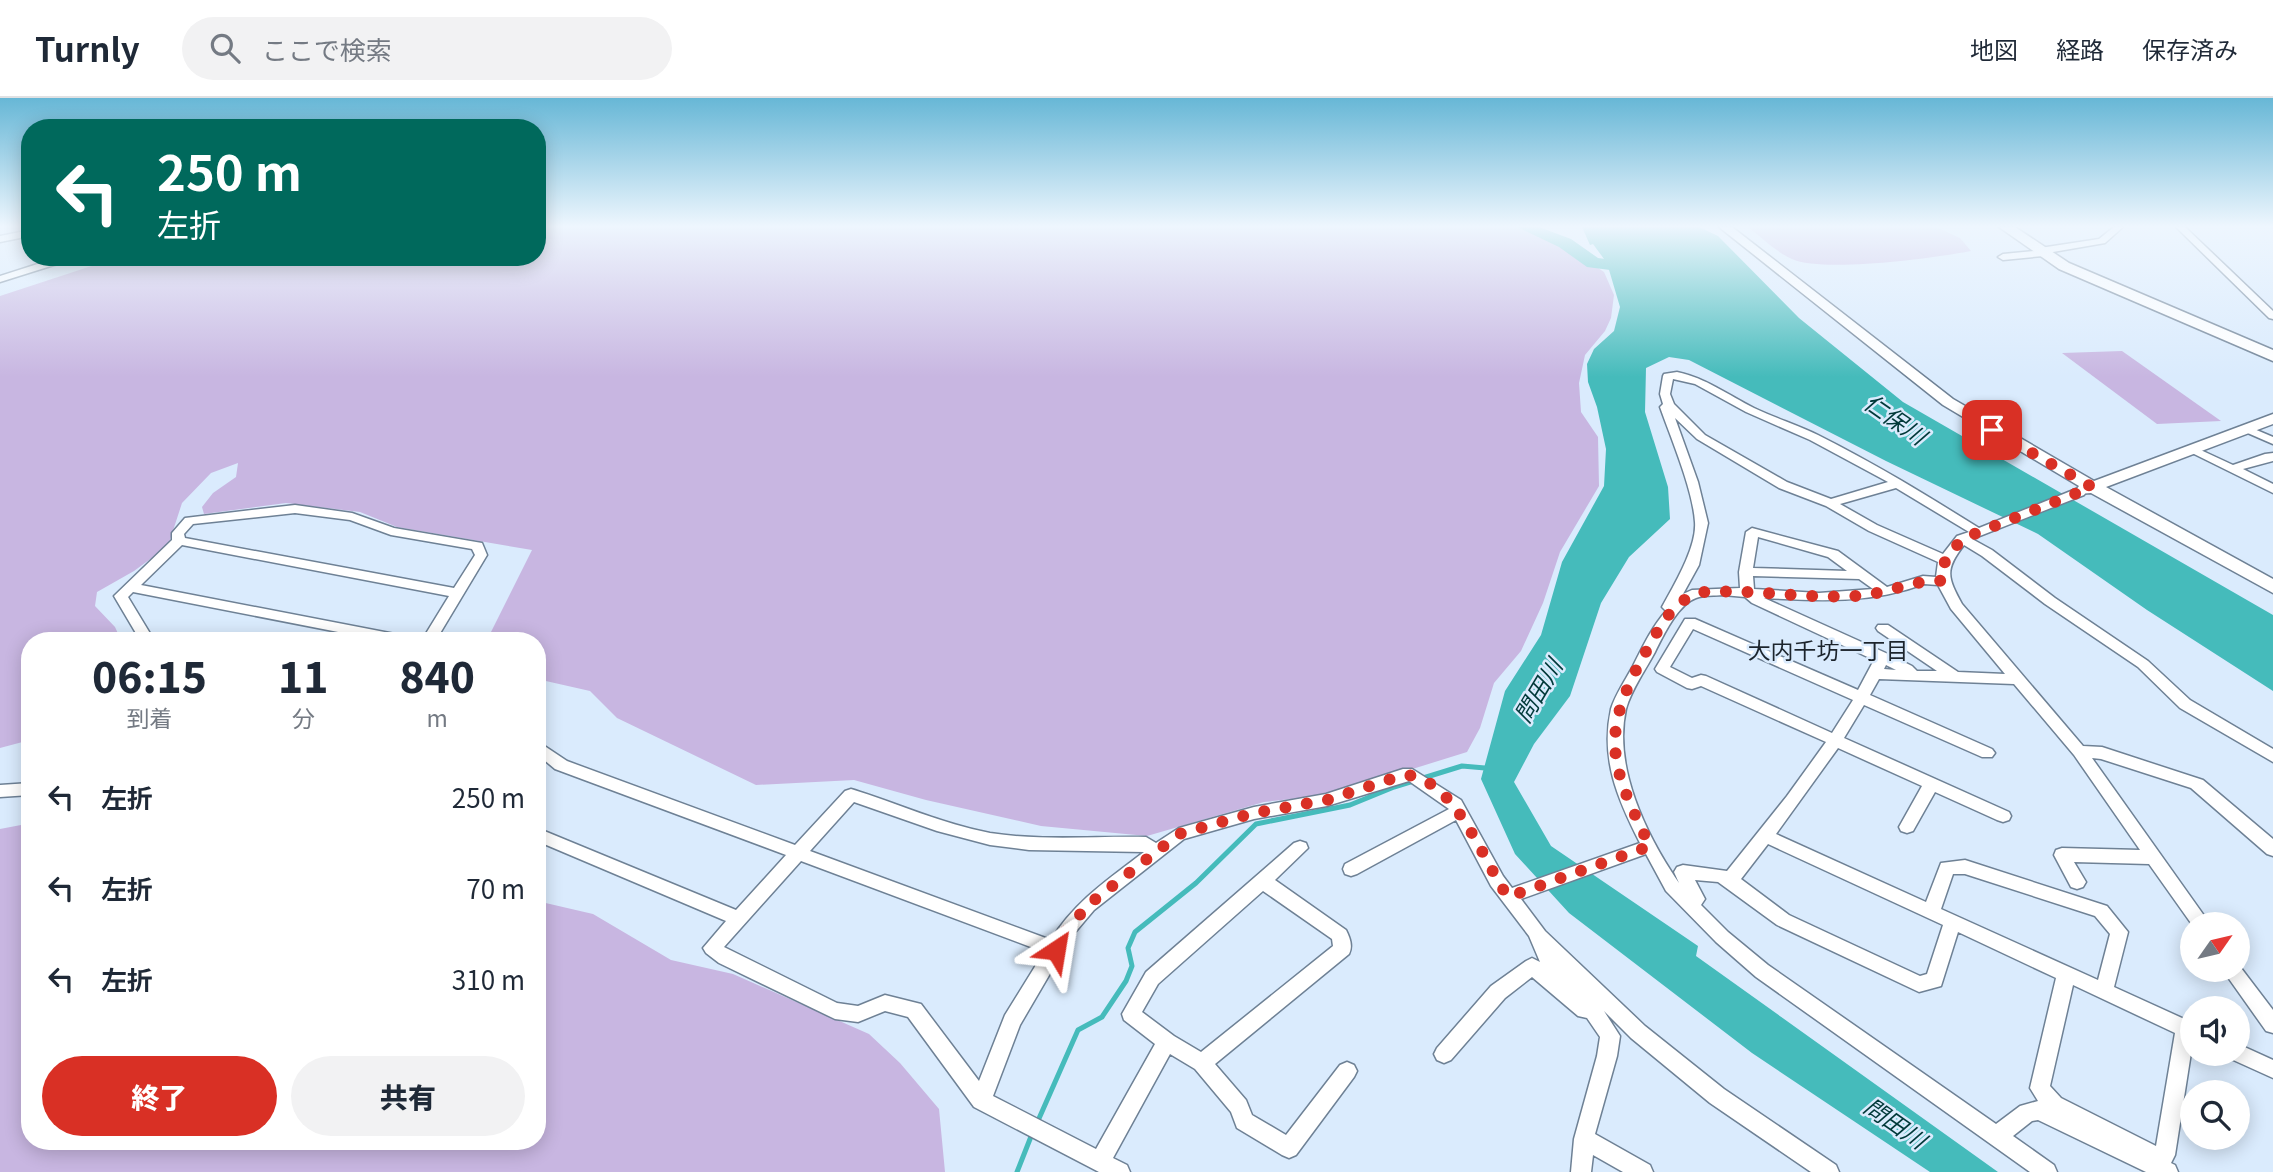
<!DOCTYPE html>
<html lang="ja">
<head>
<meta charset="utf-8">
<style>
	body { margin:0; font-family:Georgia,"Noto Sans JP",serif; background:#f2f2f3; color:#1f2937; height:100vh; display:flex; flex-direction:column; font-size:26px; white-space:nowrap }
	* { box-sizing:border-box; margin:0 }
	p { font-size:23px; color:#747a83 }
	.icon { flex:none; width:38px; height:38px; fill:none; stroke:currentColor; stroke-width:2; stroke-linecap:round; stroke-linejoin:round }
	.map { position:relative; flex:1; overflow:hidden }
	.details { position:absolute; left:21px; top:534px; width:525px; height:518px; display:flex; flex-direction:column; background:#fff; border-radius:28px; box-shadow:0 4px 18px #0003 }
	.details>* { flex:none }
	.banner { position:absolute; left:21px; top:21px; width:525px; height:147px; border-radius:28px; box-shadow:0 4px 18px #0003; background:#00695c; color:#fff; overflow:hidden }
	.needle { width:46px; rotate:56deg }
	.tools { position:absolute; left:2180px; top:814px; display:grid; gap:14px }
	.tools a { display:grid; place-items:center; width:70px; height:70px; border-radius:50%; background:#fff; box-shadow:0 4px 18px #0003; font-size:35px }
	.pin { position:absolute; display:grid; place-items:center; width:60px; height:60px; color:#fff; margin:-30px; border-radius:14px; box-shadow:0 4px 10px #0006 }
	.me { position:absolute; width:77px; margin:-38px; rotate:33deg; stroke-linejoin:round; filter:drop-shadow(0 0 5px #0008) }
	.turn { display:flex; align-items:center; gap:24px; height:147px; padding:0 21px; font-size:32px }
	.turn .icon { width:91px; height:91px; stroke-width:2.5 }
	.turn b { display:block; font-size:49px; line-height:60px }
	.eta { display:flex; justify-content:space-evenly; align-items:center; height:119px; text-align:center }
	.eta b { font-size:42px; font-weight:800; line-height:49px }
	.cta { display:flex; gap:14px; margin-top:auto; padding:14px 21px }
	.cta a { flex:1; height:80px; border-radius:42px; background:#d93025; color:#fff; font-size:28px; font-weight:800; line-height:80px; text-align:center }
	.cta a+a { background:#f2f2f3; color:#1f2937 }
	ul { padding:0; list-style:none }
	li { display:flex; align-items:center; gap:21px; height:91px; padding:0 21px }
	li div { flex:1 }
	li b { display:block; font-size:26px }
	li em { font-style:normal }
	header { display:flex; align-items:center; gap:42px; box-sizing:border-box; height:98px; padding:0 35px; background:#fff; border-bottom:2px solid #e0e1e3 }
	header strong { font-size:33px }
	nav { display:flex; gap:38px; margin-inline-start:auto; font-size:24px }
	.search { width:490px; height:63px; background:#f2f2f3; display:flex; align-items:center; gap:18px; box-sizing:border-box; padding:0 24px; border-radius:38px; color:#747a83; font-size:26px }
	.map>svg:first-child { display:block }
	.green { fill:#c8b6e1 }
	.water { fill:#45bbbb }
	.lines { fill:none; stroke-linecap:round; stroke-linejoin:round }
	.stream { stroke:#45bbbb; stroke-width:5 }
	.river { fill:#45bbbb; fill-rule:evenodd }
	.street-casing { stroke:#6e8195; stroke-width:3 }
	.secondary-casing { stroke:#6e8195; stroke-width:3 }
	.primary-casing { stroke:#6e8195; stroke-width:3 }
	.street { fill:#fff; fill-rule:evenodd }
	.secondary { fill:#fff; fill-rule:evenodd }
	.primary { fill:#fff; fill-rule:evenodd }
	.route { stroke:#d93025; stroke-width:12; stroke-dasharray:0 21.6 }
	.labels { text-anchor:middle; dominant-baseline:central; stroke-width:5; stroke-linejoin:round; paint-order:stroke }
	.water-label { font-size:23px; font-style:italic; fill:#003939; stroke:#daebfd }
	.neighbourhood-label { font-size:23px; fill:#1c242c; stroke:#daebfd }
</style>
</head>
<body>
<header>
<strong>Turnly</strong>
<div class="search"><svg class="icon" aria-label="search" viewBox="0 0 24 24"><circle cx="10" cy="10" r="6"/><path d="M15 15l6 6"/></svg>ここで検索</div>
<nav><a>地図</a><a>経路</a><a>保存済み</a></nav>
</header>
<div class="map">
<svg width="2273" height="1074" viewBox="0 0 2273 1074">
	<rect width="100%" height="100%" fill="#daebfd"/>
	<g class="green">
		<path d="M 537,129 L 1516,129 L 1560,144 L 1604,174 L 1614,197 L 1611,220 L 1605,233 L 1585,257 L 1579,285 L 1581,314 L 1598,339 L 1599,388 L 1560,454 L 1543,505 L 1521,553 L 1494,585 L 1480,630 L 1467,654 L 1329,697 L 1264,704 L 1147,738 L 1041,728 L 926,702 L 854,682 L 756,687 L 617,620 L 590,593 L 537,581 L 537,542 L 487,542 L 532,452 L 397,429 L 360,414 L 286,405 L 204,416 L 202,409 L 213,395 L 236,379 L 238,365 L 211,375 L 182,405 L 168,448 L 134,473 L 97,494 L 95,508 L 115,529 L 121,542 L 30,542 L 30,642 L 0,650 L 0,198 L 119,159 L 537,159 Z"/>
		<path d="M 1748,129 L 1936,129 L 1960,140 L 1971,153 C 1935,160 1823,175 1792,161 C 1776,154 1761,139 1748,129 Z"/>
		<path d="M 2122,253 L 2221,323 L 2157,326 L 2062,255 Z"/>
		<path d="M 21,727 L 30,737 L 30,1043 L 537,1043 L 537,803 L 593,816 L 671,862 L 733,876 L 869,936 L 900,965 L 939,1011 L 945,1074 L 0,1074 L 0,731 Z"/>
	</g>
	<path class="water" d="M 1582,129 L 1699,129 L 1718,138 L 1799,220 L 1903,304 L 2273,517 L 2273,593 L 2147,512 L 2038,436 L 1886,363 L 1689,262 L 1669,259 L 1646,270 L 1645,314 L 1668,389 L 1670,421 L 1629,459 L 1601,505 L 1570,598 L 1534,646 L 1514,684 L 1551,748 L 1698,848 L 1696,858 L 1998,1074 L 1930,1074 L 1752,955 L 1569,815 L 1515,756 L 1481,681 L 1505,593 L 1541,537 L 1562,464 L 1604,388 L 1606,351 L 1597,309 L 1588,284 L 1587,266 L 1594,251 L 1614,233 L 1620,209 L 1607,165 L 1593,146 L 1590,147 Z"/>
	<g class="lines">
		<g class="stream">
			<path d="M 1037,1025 L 1078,932 L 1102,919 L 1126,883 L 1132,868 L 1128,850 L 1135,834 L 1196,785 L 1256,726 L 1350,707 L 1394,689 L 1462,668 L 1485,670"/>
			<path d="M 1017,1074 L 1032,1036"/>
		</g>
		<path class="river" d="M 1517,129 L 1539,129 L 1571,141 L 1598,160 L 1641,166 L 1650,171 L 1641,176 L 1587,169 L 1559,149 Z"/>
		<g class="street-casing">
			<g id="street">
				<path d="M 2114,129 L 2123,129 L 2105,145 L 2047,155 L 2043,158 L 2003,162 L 1998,159 L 2003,156 L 2035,153 L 2040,150 L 2099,141 Z"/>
				<path d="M 2176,129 L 2185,129 L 2273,213 L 2273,221 L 2269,220 Z"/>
				<path d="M 30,132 L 30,138 L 0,144 L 0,138 Z"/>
				<path d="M 51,159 L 96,159 L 54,167 L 0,184 L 0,178 L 47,163 Z"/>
				<path d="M 1677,274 C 1706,280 1728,297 1754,310 C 1775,320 1797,327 1818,337 C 1874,365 1926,397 1979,430 L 2076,391 L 2084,391 L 2086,394 L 2084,397 L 1972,441 L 1992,452 L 2055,500 L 2148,563 L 2190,602 L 2273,651 L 2273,664 L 2180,610 L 2138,569 L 2045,506 L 1982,458 L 1964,447 C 1944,472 1948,480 1962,506 L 2083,648 L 2102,649 L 2203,682 L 2273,741 L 2273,758 L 2267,756 L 2191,690 L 2101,661 L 2092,660 L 2210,826 L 2193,826 L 2193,828 L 2149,766 L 2074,764 L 2086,784 L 2083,789 L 2077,791 L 2071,789 L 2054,757 L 2056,752 L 2062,750 L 2140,752 L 2074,657 L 2014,586 L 1879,581 L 1870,597 L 1992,651 L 1995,655 L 1992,659 L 1982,659 L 1864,607 L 1844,640 L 2009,714 L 2011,718 L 2009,722 L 2003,724 L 1997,722 L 1935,694 L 1913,733 L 1907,735 L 1901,733 L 1899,729 L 1922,688 L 1838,650 L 1776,736 L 1926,804 L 1941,765 L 1965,762 L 2107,808 L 2128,834 L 2114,889 L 2193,925 L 2193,942 L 2175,1057 L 2171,1065 L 2175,1067 L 2178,1074 L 2146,1074 L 2038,1022 L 2032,1023 L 2013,1038 L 2054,1067 L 2057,1074 L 2030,1074 L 1756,879 L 1716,844 L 1666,793 L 1646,756 L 1521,801 L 1545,833 L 1645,928 L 1724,991 L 1836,1067 L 1839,1074 L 1811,1074 L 1710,1005 L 1631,940 L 1604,913 L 1620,938 L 1617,958 L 1595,1036 L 1650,1067 L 1653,1074 L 1623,1074 L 1593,1057 L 1591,1074 L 1571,1074 L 1574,1041 L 1597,958 L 1600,939 L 1587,920 L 1578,918 L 1532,879 L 1505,900 L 1451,962 L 1444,965 L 1437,962 L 1434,956 L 1437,950 L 1491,888 L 1526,863 L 1532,860 L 1540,864 L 1529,838 L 1491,788 L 1456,722 L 1357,776 L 1351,778 L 1345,776 L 1343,771 L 1345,766 L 1449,711 L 1409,683 L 1327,708 L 1254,721 L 1184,741 L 1094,812 L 1072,838 L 1020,927 L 993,998 L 1096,1051 L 1155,946 L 1124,922 L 1122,916 L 1146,874 L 1294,745 L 1300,743 L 1306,745 L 1308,750 L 1275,782 L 1346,832 C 1350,840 1353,848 1349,856 L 1215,966 L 1246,1002 L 1252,1017 L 1286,1037 L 1340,967 L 1347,964 L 1354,967 L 1357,973 L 1354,979 L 1296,1057 L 1289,1060 L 1282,1057 L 1237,1030 L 1231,1014 L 1195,971 L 1170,956 L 1113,1060 L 1127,1067 L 1130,1074 L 1099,1074 L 974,1009 L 908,919 L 885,913 L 858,924 L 835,921 L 719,865 L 706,855 L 703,850 L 726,823 L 537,743 L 537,730 L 736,812 L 786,757 L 555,671 L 537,656 L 537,643 L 567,663 L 795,747 L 845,693 L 851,691 C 897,705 942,726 990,735 C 1041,743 1094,738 1146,739 L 1156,745 L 1179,730 L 1254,709 L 1326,696 L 1403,671 L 1412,671 L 1461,702 L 1503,778 L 1512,790 L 1640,745 C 1618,702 1600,661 1611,611 C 1615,597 1626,581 1633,568 C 1643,548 1652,529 1666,513 L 1662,509 C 1674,487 1697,449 1695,424 C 1693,392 1671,340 1660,309 L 1663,306 L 1660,296 L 1663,278 L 1664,276 ZM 1673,281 L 1695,286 L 1746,314 L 1810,342 L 1888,384 L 1831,401 L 1787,384 L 1705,337 L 1674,306 L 1670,296 ZM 1675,320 L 1697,341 L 1779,390 L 1826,408 L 1869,433 L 1938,464 L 1936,479 L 1923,478 L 1887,489 L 1838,453 L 1752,430 L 1746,434 L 1739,474 L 1740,490 L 1692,492 L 1683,496 L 1699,467 L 1708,425 L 1698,384 ZM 1896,390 L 1969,434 L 1957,438 L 1943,456 L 1877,427 L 1840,406 ZM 1758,439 L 1828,459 L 1847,473 L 1753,470 ZM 1753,478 L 1859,481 L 1873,491 L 1819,495 L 1754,491 ZM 1924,486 L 1938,487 L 1951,511 L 2005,576 L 1958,574 L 1888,527 L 1878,527 L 1876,530 L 1878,533 L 1937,573 L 1917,573 L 1912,568 L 1888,556 L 1764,500 C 1819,503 1871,506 1924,486 ZM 1723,497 L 1745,499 L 1752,505 L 1874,562 L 1858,592 L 1695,521 L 1685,521 L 1655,571 L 1657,574 L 1687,590 L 1692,591 L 1701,588 L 1826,644 L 1787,698 L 1727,773 L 1683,767 L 1677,769 L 1674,774 L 1679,785 C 1646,737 1613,669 1626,611 C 1631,592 1646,571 1655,554 C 1663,538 1678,506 1696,500 C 1704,497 1715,498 1723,497 ZM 1693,531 L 1853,602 L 1832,635 L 1706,578 L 1701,577 L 1692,580 L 1670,569 ZM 1886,567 L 1896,572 L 1884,571 ZM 854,704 L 937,733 L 990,747 L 1029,752 L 1144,754 C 1110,780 1074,804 1051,842 L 810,753 ZM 1768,746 L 1943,827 L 1927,876 L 1920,878 L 1789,817 L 1741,781 ZM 801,763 L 1044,854 L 1005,917 L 979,983 L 921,906 L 885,897 L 858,908 L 837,905 L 724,849 ZM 1953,776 L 1965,776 L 2095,818 L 2110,836 L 2098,882 L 1941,811 ZM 1695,782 L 1718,784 L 1777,827 L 1919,894 L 1941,888 L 1958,834 L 2056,880 L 2030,990 L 2038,1003 L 2020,1008 L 1996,1026 L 1768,867 L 1728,834 L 1701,807 L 1705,801 ZM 1263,793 L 1332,841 L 1333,848 L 1201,954 L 1174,938 L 1142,914 L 1158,886 ZM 2073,887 L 2175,935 L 2156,1048 L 2061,1000 L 2050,988 Z"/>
				<path d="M 2247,328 L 2273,339 L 2273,346 L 2243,333 L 2243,329 Z"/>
				<path d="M 2192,348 L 2233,367 L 2265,356 L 2273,355 L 2273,363 L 2243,371 L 2273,386 L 2273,395 L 2188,353 L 2186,351 Z"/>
				<path d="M 295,407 L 352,415 L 394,430 L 482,445 L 487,457 L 436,542 L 422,542 L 449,498 L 182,447 L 141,487 L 400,537 L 407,542 L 379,542 L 133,494 L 128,499 L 154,542 L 140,542 L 114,498 L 172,442 L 172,435 L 185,420 ZM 295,415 L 350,422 L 391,437 L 472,451 L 475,457 L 454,490 L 185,440 L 184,436 L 193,426 Z"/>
				<path d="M 30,685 L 30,697 L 0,699 L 0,687 Z"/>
				<path d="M 2238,866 L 2273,912 L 2273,935 L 2266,933 L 2227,878 L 2224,872 L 2238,872 Z"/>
				<path d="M 2238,946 L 2273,962 L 2273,980 L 2231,961 L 2229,956 L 2238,956 Z"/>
			</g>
		</g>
		<g class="secondary-casing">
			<path id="secondary" d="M 1719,129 L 1732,129 L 1953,301 L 2094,383 L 2273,316 L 2273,326 L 2106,389 L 2273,481 L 2273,495 L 2091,395 L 2078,396 L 2076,392 L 2079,388 L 1943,307 Z"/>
		</g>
		<g class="primary-casing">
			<path id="primary" d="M 1999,129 L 2015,129 L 2069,165 L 2273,252 L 2273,263 L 2059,171 Z"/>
		</g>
		<use href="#street" class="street"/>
		<use href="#secondary" class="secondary"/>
		<use href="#primary" class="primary"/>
	</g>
	<linearGradient id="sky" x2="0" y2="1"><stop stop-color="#67b7d6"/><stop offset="0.46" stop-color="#eef6fe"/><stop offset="1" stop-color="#eef6fe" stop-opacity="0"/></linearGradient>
	<rect width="2273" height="279" fill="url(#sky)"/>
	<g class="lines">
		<path class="route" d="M 1056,852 L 1066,833 L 1088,807 L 1179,736 L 1254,715 L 1327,702 L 1403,677 C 1454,677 1483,763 1508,799 L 1650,748 C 1605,659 1601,631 1652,543 C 1664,521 1678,499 1704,494 C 1754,491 1804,501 1854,498 C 1885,497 1913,481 1943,483 L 1945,462 L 1962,441 L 2092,389 L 1992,332"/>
	</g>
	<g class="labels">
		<g class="water-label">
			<text transform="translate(1896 320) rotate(35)">仁保川</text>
			<text transform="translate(1537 592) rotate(-59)">問田川</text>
			<text transform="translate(1896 1024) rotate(35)">問田川</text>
		</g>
		<g class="neighbourhood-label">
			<text x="1828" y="551">大内千坊一丁目</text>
		</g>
	</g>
</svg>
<div class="tools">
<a><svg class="needle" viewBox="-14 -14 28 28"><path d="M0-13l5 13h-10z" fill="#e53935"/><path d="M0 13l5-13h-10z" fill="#747a83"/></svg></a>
<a><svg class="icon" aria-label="sound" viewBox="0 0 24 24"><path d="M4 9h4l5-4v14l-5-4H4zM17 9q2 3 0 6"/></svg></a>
<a><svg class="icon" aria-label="search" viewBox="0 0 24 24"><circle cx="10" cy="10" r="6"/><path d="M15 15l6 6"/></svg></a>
</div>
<div class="pin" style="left:1992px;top:332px;background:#d93025"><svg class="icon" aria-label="arrive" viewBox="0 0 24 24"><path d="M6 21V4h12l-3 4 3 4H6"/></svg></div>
<svg class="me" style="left:1056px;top:852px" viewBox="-20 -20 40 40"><path d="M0-17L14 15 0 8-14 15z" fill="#d93025" stroke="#fff" stroke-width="4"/></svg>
<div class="banner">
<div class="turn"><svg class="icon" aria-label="left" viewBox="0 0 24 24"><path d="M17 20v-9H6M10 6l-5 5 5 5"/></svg><div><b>250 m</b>左折</div></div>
</div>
<section class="details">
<div class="eta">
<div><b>06:15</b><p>到着</p></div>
<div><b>11</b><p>分</p></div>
<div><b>840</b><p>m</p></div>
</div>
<ul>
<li><svg class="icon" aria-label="left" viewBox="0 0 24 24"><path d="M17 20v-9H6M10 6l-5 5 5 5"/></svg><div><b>左折</b></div><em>250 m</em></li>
<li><svg class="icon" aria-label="left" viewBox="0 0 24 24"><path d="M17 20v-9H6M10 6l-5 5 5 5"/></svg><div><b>左折</b></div><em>70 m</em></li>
<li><svg class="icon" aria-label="left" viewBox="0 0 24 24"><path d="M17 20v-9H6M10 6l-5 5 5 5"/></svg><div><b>左折</b></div><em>310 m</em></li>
</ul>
<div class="cta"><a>終了</a><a>共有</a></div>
</section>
</div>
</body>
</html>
